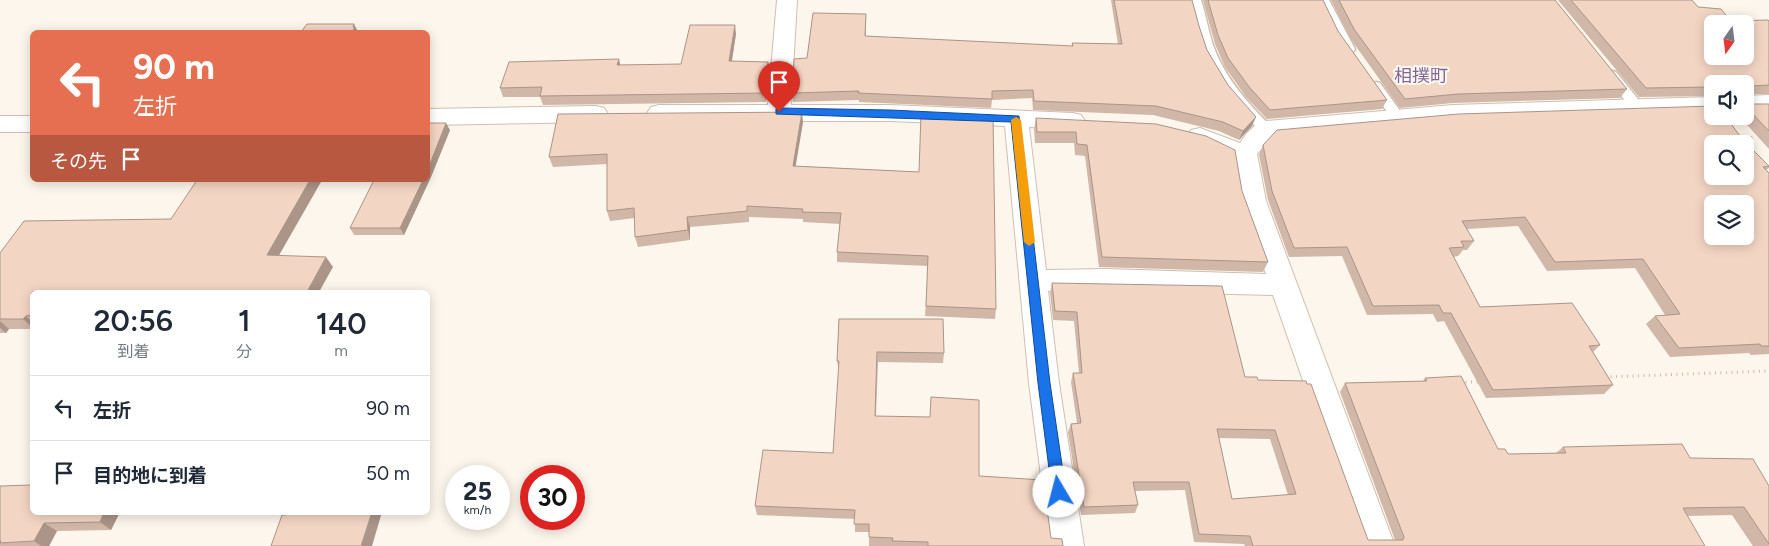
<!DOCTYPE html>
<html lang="ja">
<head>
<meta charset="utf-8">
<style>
	body { margin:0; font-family:Figtree,"Noto Sans JP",sans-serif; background:#f6f6f7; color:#1f2937; height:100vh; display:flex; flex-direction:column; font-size:19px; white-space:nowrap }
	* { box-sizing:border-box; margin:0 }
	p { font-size:16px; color:#747a83 }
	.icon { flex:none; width:28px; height:28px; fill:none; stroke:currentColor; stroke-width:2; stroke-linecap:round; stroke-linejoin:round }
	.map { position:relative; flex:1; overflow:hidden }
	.sheet { position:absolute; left:30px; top:290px; width:400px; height:225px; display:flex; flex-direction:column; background:#fff; border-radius:8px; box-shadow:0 2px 12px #0003 }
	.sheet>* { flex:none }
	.hud { position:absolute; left:30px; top:30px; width:400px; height:152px; border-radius:8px; box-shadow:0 2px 12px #0003; background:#e76f51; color:#fff; overflow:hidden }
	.needle { width:32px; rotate:194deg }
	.controls { position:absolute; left:1704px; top:15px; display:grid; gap:10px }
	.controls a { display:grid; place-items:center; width:50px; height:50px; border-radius:8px; background:#fff; box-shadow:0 2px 12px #0003; font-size:25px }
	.speed { position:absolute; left:445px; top:465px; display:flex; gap:10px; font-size:25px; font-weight:700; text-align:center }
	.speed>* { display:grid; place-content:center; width:65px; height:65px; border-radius:50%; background:#fff; box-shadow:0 2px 12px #0003; line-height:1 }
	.speed small { font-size:12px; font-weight:400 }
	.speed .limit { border:8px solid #d22; background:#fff; color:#111 }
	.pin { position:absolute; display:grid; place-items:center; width:42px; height:42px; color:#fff; margin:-51px -21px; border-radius:50% 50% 50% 0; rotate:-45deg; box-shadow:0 0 5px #0007 }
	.pin .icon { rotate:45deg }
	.me { position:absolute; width:55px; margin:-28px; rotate:352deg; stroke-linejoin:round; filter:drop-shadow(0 0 4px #0008) }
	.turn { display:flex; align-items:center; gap:18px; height:105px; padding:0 20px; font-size:22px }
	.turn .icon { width:65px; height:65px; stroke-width:2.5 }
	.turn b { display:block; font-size:35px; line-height:42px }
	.then { display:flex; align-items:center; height:48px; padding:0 20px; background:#0003; gap:10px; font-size:19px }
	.eta { display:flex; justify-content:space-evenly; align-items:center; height:85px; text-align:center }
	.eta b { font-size:30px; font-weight:600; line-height:35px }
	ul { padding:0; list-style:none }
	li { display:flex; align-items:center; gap:15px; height:65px; padding:0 20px; border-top:1px solid #e0e1e3 }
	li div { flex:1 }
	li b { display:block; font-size:19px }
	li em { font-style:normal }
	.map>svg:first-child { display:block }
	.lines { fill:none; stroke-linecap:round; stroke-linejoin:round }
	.service-casing { stroke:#d1beb0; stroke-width:3 }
	.minor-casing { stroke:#d1beb0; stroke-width:2 }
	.path { stroke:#d9b8a5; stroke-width:3; stroke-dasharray:1 4.5; stroke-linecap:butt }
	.service { fill:#fff; fill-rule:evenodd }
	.minor { fill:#fff; fill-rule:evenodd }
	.wall { fill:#d1b7a8; fill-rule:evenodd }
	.shaded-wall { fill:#aa9588 }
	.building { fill:#f3d5c3; stroke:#aa9588; fill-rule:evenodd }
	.route { fill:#1a73e8; stroke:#114b97 }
	.slow { fill:#f59e0b }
	.labels { text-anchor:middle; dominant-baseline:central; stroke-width:4; stroke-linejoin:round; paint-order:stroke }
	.quarter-label { font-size:18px; fill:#846695; stroke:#fffaf3 }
</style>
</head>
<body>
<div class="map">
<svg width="1769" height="546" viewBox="0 0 1769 546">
	<rect width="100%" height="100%" fill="#fdf6ec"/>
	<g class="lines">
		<g class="service-casing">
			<g id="service">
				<path d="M 1189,0 L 1201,0 C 1206,15 1208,30 1213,45 C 1224,76 1247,103 1271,126 L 1273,129 L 1271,132 L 1261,132 C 1237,108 1213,79 1201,46 C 1196,31 1194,15 1189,0 Z"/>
				<path d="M 1317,0 L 1329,0 L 1355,49 L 1353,52 L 1345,52 Z"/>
				<path d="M 1612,71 L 1616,72 L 1642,104 L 1643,107 L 1642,110 L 1632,110 L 1608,78 L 1606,75 Z"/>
				<path d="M 1376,82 L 1380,83 L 1403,115 L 1404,118 L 1403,121 L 1393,121 L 1370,86 Z"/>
			</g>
		</g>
		<g class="minor-casing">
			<g id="minor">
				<path d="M 777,0 L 797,0 L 791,105 L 890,105 L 1073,113 L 1081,115 L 1085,121 L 1081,127 L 1073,129 L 1029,127 L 1046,270 L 1106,269 L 1266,274 L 1240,201 L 1233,159 L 1191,142 L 1188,136 L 1191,130 L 1200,128 L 1240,143 C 1247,132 1253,125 1266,121 L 1453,105 L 1712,97 L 1712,113 L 1453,121 L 1272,137 L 1257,154 L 1266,201 L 1395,546 L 1361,546 L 1273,295 L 1106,291 L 1048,291 L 1059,383 L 1084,546 L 1050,546 L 1029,383 L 1005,126 L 890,121 L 659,121 L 651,119 L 647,113 L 651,107 L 659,105 L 768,105 Z"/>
				<path d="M 1769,95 L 1769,111 L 1745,112 L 1745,96 Z"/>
				<path d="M 596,106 L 604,108 L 608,114 L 604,120 L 596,122 L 428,125 L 428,109 Z"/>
				<rect x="0" y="116" width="32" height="16"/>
			</g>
		</g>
		<g class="path">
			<path d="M 1605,377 L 1769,371"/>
			<path d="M 1460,382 L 1481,382"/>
		</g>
		<use href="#service" class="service"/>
		<use href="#minor" class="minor"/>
	</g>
	<g class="wall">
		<path d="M 1111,0 L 1192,0 L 1199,26 L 1207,50 L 1252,126 L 1239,140 L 1219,131 L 1153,115 L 1033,110 L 1032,98 L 992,100 L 991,108 L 859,102 L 859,100 L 793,102 L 792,93 L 807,58 L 866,14 L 866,37 L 1072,46 L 1072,43 L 1118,44 Z"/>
		<path d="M 1203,0 L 1323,0 L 1338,31 L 1387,100 L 1382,109 L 1267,119 L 1246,97 L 1225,67 L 1215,44 Z"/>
		<path d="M 1331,0 L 1555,0 L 1627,89 L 1620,98 L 1453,103 L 1400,108 L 1350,38 Z"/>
		<path d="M 1558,0 L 1692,0 L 1698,7 L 1731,21 L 1769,21 L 1769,94 L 1752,94 L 1752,104 L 1769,104 L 1769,149 L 1739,116 L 1745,116 L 1745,84 L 1712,84 L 1712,96 L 1639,97 Z"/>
		<path d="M 736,34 L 732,61 L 769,71 L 766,102 L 543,105 L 540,97 L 503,97 L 500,88 L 681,64 Z"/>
		<path d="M 1036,118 L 1242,191 L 1268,262 L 1263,272 L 1099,267 L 1085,156 L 1075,155 L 1074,143 L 1035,143 L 1034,129 Z"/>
		<path d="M 803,122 L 795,166 L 919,172 L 996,309 L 995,319 L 925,316 L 928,266 L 837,262 L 837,252 L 840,224 L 803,222 L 803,219 L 749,217 L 749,222 L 690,227 L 690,240 L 638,247 L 635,237 L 635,218 L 610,221 L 607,211 L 607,164 L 553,167 L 549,157 Z"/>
		<path d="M 450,130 L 431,177 L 404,235 L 354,235 L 350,228 Z"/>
		<path d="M 1740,136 L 1769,166 L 1769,168 L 1766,170 L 1769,173 L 1769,354 L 1751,355 L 1749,353 L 1670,357 L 1646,324 L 1655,316 L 1665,315 L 1635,268 L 1547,271 L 1518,226 L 1467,229 L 1474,241 L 1467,250 L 1463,250 L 1458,256 L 1453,257 L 1480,307 L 1600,345 L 1593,352 L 1613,385 L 1604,394 L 1486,398 L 1444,321 L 1437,322 L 1433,314 L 1367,315 L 1342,256 L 1289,257 L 1268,200 L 1259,155 L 1263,145 Z"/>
		<path d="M 322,180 L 279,255 L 333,267 L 32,292 L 32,329 L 9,329 L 6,333 L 0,333 L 0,253 L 171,219 Z"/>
		<path d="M 1052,283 L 1245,377 L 1258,380 L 1368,540 L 1395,540 L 1340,392 L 1345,383 L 1423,381 L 1425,378 L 1498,449 L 1508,454 L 1556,453 L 1563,447 L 1690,458 L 1769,486 L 1769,546 L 1753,546 L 1732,515 L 1687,516 L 1705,546 L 1245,546 L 1244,544 L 1194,542 L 1185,490 L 1135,491 L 1138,505 L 1135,513 L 1081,515 L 1068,432 L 1071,424 L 1077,423 L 1071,382 L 1073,373 L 1079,373 L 1074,321 L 1053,320 L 1050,293 ZM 1219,438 L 1270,439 L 1288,495 L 1232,499 Z"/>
		<path d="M 839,319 L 944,353 L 943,363 L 878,362 L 876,416 L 979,476 L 1051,538 L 1063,546 L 869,546 L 869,532 L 855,532 L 855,519 L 757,515 L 755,506 L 833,453 L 839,371 L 837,361 Z"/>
		<path d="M 0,486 L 120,512 L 111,530 L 57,531 L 49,546 L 0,546 Z"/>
	</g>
	<g class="shaded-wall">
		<path d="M 354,24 L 358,32 L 352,32 L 353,27 Z"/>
		<path d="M 735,25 L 736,34 L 730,71 L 729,61 Z"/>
		<path d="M 619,59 L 621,68 L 617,65 Z"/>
		<path d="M 768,62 L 769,71 L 766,102 L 765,93 Z"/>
		<path d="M 802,112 L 803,122 L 794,176 L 793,166 Z"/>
		<path d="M 1256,117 L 1252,126 L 1239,140 L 1243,131 Z"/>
		<path d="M 446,123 L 450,130 L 431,177 L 404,235 L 400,228 L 423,180 L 428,180 L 428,169 Z"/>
		<path d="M 310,180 L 322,180 L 274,264 L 267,255 Z"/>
		<path d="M 687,217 L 690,227 L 690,240 L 688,230 Z"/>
		<path d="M 326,257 L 333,267 L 319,292 L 307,292 Z"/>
		<path d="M 26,316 L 32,322 L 32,327 L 23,319 Z"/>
		<path d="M 0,321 L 9,329 L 6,333 L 0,328 Z"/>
		<path d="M 104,512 L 120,512 L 111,530 L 100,522 Z"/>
		<path d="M 372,512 L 382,512 L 372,546 L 361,546 Z"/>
		<path d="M 44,523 L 57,531 L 49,546 L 41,546 L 34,541 Z"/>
	</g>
	<g class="building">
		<path d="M 1114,0 L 1192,0 L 1199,26 L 1207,50 L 1228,85 L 1256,117 L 1243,131 L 1223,122 L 1156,106 L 1034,101 L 1033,90 L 992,91 L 992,99 L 858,93 L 859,91 L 792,93 L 794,59 L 807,58 L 813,13 L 866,14 L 865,36 L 1073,46 L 1072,43 L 1122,44 Z"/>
		<path d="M 1208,0 L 1323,0 L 1338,31 L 1387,100 L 1270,110 L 1250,88 L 1228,58 L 1218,35 Z"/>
		<path d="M 1339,0 L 1555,0 L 1627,89 L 1458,94 L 1405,99 L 1354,29 Z"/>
		<path d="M 1571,0 L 1692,0 L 1698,7 L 1721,9 L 1731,21 L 1768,20 L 1769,21 L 1769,85 L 1751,86 L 1752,104 L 1769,104 L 1769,131 L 1745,106 L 1745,84 L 1712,84 L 1712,87 L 1646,88 ZM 1712,24 L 1745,24 L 1745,56 L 1712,56 Z"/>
		<path d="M 307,24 L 354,24 L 353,27 L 355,27 L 352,32 L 301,32 Z"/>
		<path d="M 690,25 L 735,25 L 729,61 L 768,62 L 765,93 L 540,96 L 542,87 L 500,88 L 509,62 L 619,59 L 617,65 L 681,64 Z"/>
		<path d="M 1712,106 L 1712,116 L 1725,116 L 1740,136 L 1752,137 L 1752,149 L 1769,166 L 1763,167 L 1769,173 L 1769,346 L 1761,346 L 1760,344 L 1679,348 L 1655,316 L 1680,314 L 1643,259 L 1555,262 L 1525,217 L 1462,221 L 1474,241 L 1461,241 L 1464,247 L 1449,248 L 1480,307 L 1572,303 L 1600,345 L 1589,346 L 1613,385 L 1493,390 L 1451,313 L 1443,313 L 1439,305 L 1373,306 L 1347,247 L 1294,248 L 1272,191 L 1263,145 L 1277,130 L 1459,114 ZM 1712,144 L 1745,144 L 1745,176 L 1712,176 ZM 1712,204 L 1745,204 L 1745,236 L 1712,236 Z"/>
		<path d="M 802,112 L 793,166 L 919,172 L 921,114 L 993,117 L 996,309 L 926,306 L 928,256 L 837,252 L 841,213 L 802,212 L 803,209 L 747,206 L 747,211 L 687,217 L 688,230 L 635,237 L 634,208 L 607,211 L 607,154 L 549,157 L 558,114 Z"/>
		<path d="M 1036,118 L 1156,124 L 1206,136 L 1235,150 L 1242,191 L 1268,262 L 1102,257 L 1087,145 L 1077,144 L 1076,132 L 1037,132 Z"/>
		<path d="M 428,123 L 446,123 L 428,169 Z"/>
		<path d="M 197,180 L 310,180 L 267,255 L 326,257 L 307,292 L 32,292 L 32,315 L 26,316 L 23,319 L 0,319 L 0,253 L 24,221 L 171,219 Z"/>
		<path d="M 374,180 L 423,180 L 400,228 L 350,228 Z"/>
		<path d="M 1052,283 L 1222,286 L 1245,377 L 1257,377 L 1258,380 L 1306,381 L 1307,384 L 1311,384 L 1368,540 L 1403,540 L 1404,537 L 1345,383 L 1427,381 L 1425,378 L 1461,376 L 1498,449 L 1505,449 L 1508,454 L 1566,453 L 1563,447 L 1682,444 L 1690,458 L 1753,459 L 1769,486 L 1769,544 L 1744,507 L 1683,508 L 1705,546 L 1253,546 L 1250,536 L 1199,534 L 1189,482 L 1133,482 L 1138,505 L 1084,507 L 1071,424 L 1081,423 L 1073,373 L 1082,373 L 1077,312 L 1055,311 ZM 1217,429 L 1275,430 L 1296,494 L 1232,499 Z"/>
		<path d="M 839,319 L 943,319 L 944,353 L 877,352 L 875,416 L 930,417 L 931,397 L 979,400 L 979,476 L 1043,480 L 1051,538 L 1062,539 L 1063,546 L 928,546 L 928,542 L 892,541 L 893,538 L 869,537 L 869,524 L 854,524 L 855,510 L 755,506 L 763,450 L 833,453 L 839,361 L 837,361 Z"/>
		<path d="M 32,485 L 32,512 L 104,512 L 100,522 L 44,523 L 34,541 L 0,543 L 1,541 L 0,541 L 0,486 Z"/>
		<path d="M 286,512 L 372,512 L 361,546 L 271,546 L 282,515 L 286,515 Z"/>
	</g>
	<path class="route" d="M 779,108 L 890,110 L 1019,116 L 1050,383 L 1066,492 L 1064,496 L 1059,498 L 1054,496 L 1052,492 L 1038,383 L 1011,122 L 776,114 L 776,109 Z"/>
	<path class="slow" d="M 1016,117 L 1021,120 L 1035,242 L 1029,246 L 1024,242 L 1011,120 Z"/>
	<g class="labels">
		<g class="quarter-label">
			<text x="1421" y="76">相撲町</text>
		</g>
	</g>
</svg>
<div class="controls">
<a><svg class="needle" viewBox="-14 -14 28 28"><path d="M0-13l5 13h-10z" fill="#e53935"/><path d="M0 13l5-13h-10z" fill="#747a83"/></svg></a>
<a><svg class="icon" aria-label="sound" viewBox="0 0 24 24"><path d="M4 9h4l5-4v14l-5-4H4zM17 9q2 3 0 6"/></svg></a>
<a><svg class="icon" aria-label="search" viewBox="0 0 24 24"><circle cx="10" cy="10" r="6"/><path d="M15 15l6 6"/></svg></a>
<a><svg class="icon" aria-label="layers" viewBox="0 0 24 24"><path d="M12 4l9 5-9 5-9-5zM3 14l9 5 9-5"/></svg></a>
</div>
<div class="speed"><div>25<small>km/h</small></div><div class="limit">30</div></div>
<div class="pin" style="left:779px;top:112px;background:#d93025"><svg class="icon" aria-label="arrive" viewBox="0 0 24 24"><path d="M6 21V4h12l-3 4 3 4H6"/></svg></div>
<svg class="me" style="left:1059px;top:492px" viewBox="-20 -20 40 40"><circle r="19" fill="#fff"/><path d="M0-13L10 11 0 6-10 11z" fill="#1a73e8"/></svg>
<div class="hud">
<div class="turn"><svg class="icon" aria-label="left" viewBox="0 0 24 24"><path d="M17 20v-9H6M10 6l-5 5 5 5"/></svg><div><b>90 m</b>左折</div></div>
<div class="then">その先<svg class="icon" aria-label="arrive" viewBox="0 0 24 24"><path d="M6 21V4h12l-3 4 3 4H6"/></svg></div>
</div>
<section class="sheet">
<div class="eta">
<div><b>20:56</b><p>到着</p></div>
<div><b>1</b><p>分</p></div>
<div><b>140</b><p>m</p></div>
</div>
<ul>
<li><svg class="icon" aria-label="left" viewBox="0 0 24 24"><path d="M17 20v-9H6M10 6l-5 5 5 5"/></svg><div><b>左折</b></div><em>90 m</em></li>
<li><svg class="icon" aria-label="arrive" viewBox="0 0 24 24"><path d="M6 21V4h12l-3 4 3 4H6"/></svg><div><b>目的地に到着</b></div><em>50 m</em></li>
</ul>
</section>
</div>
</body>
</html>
